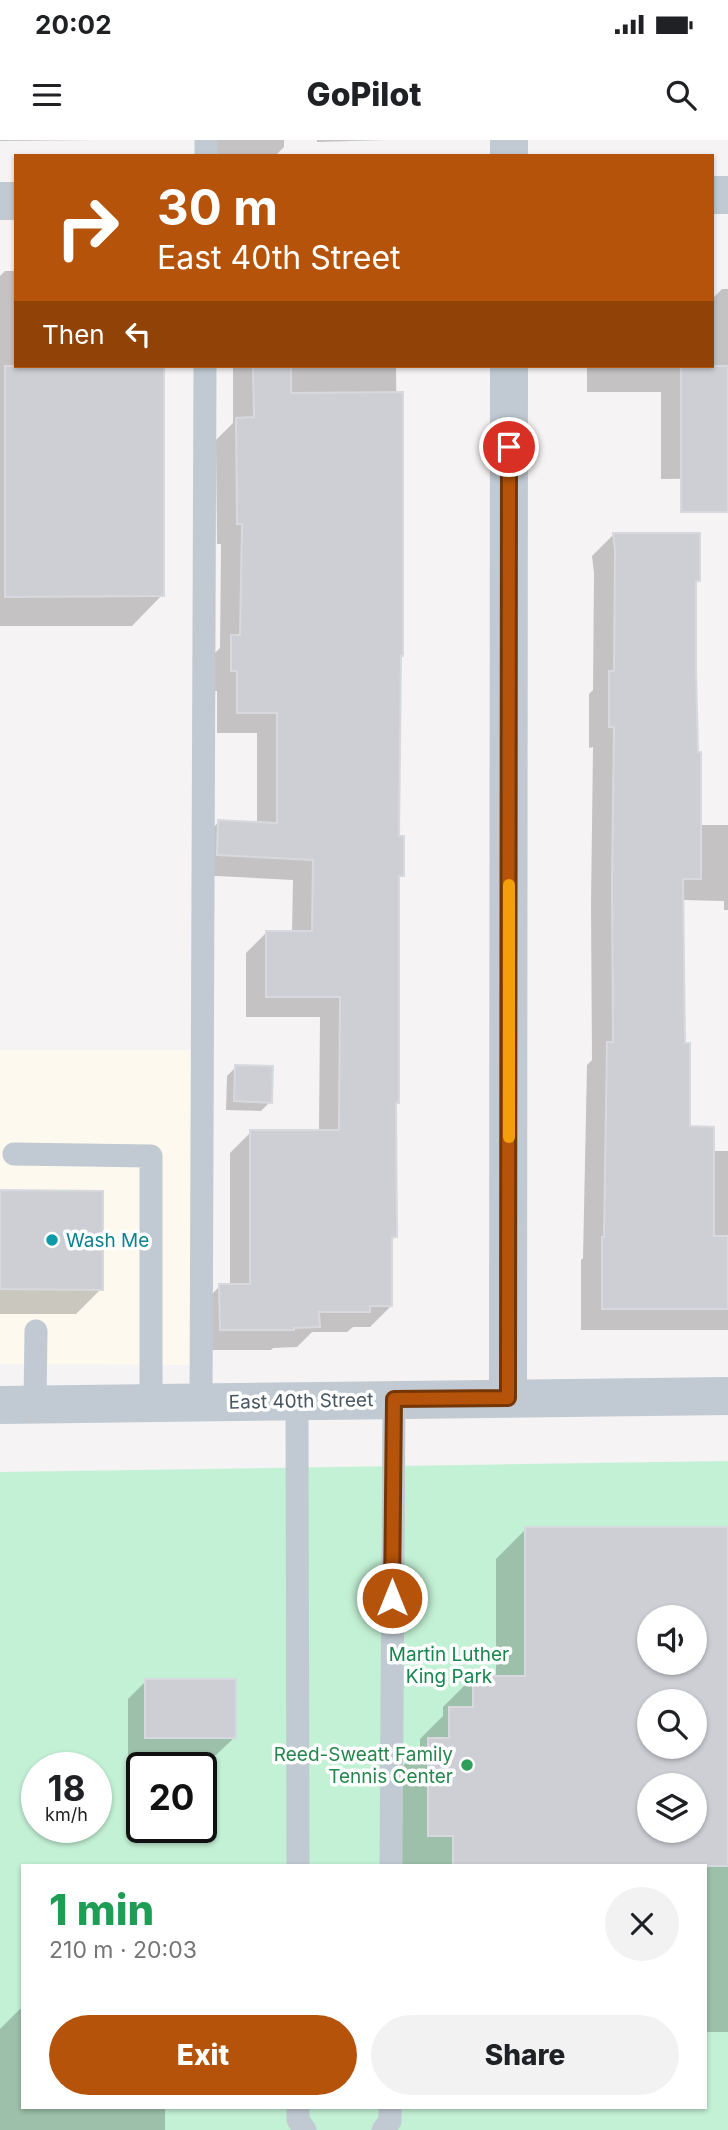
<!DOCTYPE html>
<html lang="en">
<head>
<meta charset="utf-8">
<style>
	body { margin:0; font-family:Inter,sans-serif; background:#f2f2f2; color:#202124; height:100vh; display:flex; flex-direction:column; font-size:26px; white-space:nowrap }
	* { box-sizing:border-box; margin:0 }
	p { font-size:23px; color:#757577 }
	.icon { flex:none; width:38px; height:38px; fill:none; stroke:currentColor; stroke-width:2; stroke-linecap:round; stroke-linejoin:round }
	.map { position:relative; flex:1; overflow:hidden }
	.panel { position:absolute; left:21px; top:1724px; width:686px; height:245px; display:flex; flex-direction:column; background:#fff; border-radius:0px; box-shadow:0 2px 5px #0004 }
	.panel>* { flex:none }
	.top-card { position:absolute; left:14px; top:14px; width:700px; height:214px; border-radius:0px; box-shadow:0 2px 5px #0004; background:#b45309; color:#fff; overflow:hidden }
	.buttons { position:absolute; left:637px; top:1465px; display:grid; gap:14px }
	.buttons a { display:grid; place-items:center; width:70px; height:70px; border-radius:50%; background:#fff; box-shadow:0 2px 5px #0004; font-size:35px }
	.speed { position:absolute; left:21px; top:1612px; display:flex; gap:14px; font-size:35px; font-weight:700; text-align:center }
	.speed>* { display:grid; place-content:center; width:91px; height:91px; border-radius:50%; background:#fff; box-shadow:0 2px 5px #0004; line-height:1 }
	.speed small { font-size:18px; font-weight:400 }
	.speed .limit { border:4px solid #111; border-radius:10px; background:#fff; color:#111 }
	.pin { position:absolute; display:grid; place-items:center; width:60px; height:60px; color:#fff; margin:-30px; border:4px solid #fff; border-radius:50%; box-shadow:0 2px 7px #0007 }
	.me { position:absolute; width:77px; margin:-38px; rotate:0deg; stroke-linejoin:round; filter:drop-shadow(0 0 5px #0008) }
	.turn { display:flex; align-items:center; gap:24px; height:147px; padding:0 28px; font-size:32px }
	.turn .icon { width:91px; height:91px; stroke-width:2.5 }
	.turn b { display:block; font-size:49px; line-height:60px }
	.then { display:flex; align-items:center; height:66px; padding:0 28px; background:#0003; gap:14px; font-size:26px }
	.round { display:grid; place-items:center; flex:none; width:74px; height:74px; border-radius:37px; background:#f2f2f2 }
	.head { display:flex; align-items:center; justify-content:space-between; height:119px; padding:0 28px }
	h1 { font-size:42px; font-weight:800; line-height:52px; color:#1e9e55 }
	.primary-button { display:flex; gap:14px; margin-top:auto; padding:14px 28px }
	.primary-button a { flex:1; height:80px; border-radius:42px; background:#b45309; color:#fff; font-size:28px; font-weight:800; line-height:80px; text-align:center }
	.primary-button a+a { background:#f2f2f2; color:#202124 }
	.status { display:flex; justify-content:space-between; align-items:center; height:49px; padding:0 35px; background:#fff; direction:ltr }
	.status svg { height:19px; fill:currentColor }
	header { display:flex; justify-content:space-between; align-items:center; height:91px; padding:0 28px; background:#fff; font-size:32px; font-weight:800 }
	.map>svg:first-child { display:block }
	.commercial { fill:#fdf9ef }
	.green { fill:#c3f1d5; fill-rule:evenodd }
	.shadow { fill:#0003; fill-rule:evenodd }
	.building { fill:#cdcfd5; stroke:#d7d9de; stroke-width:2; fill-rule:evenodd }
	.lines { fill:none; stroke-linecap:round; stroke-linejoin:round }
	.lane { stroke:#c1cad2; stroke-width:23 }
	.street { stroke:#c1cad2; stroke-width:38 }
	.route-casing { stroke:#753606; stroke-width:18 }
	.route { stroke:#b45309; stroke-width:12 }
	.slow { stroke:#f59e0b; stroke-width:12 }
	.culture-dot { fill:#0f9aa8; stroke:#fff; stroke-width:2.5 }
	.leisure-dot { fill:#2e9e5b; stroke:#fff; stroke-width:2.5 }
	.labels { text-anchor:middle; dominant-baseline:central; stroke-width:7; stroke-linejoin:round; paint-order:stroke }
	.culture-label { font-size:19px; fill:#0d838f; stroke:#fff; text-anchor:start }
	.street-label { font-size:19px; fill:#4a5661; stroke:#fff }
	.park-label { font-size:19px; fill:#17864f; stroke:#fff }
	.leisure-label { font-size:19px; fill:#27864d; stroke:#fff; text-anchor:end }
</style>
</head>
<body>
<div class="status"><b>20:02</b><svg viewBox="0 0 49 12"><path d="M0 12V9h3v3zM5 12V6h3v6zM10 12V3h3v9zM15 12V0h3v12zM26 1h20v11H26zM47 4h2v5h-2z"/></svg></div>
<header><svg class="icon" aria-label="menu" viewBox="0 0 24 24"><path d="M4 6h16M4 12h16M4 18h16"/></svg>GoPilot<svg class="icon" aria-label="search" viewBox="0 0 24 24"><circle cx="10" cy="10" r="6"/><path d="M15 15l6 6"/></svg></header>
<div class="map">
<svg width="728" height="1990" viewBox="0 0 728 1990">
	<rect width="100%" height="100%" fill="#f5f3f3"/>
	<path class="commercial" d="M 0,910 L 203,910 L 203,1225 L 0,1224 Z"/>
	<path class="green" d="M 728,1321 L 728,1990 L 0,1990 L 0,1332 ZM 649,1477 L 695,1477 L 695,1522 L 649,1522 ZM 649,1561 L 695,1561 L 695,1606 L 649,1606 ZM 37,1628 L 96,1628 L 96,1687 L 37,1687 ZM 142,1628 L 201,1628 L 201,1687 L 142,1687 ZM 649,1645 L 695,1645 L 695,1690 L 649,1690 ZM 23,1726 L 705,1726 L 705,1967 L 23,1967 Z"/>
	<g class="shadow">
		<path d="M 0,0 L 97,0 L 0,1 Z"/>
		<path d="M 205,0 L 284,0 L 284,7 L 275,16 L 205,16 Z"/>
		<path d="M 317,0 L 386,0 L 317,2 Z"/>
		<path d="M 5,131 L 16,131 L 16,226 L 162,226 L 162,455 L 132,486 L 0,486 L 0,136 Z"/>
		<path d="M 722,149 L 728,149 L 728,338 L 661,339 L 661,252 L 587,252 L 587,226 L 712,226 L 712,159 Z"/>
		<path d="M 233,226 L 396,226 L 399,518 L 397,697 L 402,735 L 397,740 L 395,1097 L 390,1102 L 391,1166 L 370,1187 L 353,1187 L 347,1192 L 312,1192 L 297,1207 L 273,1208 L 271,1210 L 200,1210 L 199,1167 L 220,1146 L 230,1146 L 230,1013 L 251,992 L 319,992 L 320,877 L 246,877 L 246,813 L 267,792 L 292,792 L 293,740 L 197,735 L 198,702 L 219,682 L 257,683 L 257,593 L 217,593 L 217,551 L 211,551 L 211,517 L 220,508 L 221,404 L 217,404 L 216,300 L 233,283 Z"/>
		<path d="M 613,395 L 694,531 L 698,685 L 728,685 L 728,770 L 724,770 L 724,761 L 682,760 L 684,905 L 688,988 L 713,1011 L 728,1011 L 728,1190 L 581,1190 L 581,1120 L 583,1118 L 587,925 L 592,920 L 591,765 L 593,607 L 589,608 L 589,554 L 593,550 L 594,433 L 592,416 Z"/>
		<path d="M 236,927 L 270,962 L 261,971 L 226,970 L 227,936 Z"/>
		<path d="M 0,1052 L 101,1149 L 76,1174 L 0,1174 Z"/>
		<path d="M 526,1389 L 728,1389 L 728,1892 L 705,1892 L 705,1726 L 398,1725 L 399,1630 L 420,1609 L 420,1599 L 443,1576 L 443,1567 L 473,1537 L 496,1537 L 496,1419 ZM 649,1477 L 695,1477 L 695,1522 L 649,1522 ZM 649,1561 L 695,1561 L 695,1606 L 649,1606 ZM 649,1645 L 695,1645 L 695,1690 L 649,1690 Z"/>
		<path d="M 146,1541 L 235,1597 L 216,1615 L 128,1615 L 128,1559 Z"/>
		<path d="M 20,1869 L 23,1869 L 23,1967 L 165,1967 L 165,1990 L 0,1990 L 0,1889 Z"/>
	</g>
	<g class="building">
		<path d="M 5,226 L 164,226 L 164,456 L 5,457 Z"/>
		<path d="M 253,226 L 291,226 L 291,253 L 403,252 L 403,516 L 401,516 L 399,696 L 404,696 L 404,736 L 399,736 L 399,963 L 396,963 L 397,1097 L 392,1097 L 392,1166 L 370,1166 L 370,1172 L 319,1172 L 320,1187 L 294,1188 L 294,1190 L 220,1190 L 219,1144 L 250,1144 L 250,990 L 339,990 L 340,857 L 266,857 L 266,791 L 312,791 L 313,720 L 217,715 L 218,680 L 277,683 L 277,573 L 237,573 L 237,531 L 231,531 L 231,495 L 240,495 L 242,384 L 237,384 L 236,278 L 254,277 Z"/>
		<rect x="681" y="226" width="47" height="146"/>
		<path d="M 613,393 L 700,393 L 700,441 L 696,441 L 696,531 L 698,612 L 701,612 L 701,739 L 683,739 L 685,903 L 690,903 L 690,986 L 714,987 L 714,1096 L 728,1096 L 728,1169 L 602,1169 L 602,1097 L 604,1097 L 607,902 L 613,902 L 612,743 L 614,587 L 609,587 L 609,531 L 614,531 L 615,410 Z"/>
		<path d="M 235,925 L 273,926 L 272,963 L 234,961 Z"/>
		<path d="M 0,1050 L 103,1051 L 103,1150 L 0,1149 Z"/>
		<path d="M 525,1387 L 728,1387 L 728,1726 L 453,1726 L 453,1696 L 428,1696 L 428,1598 L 449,1598 L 449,1567 L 473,1567 L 473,1536 L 525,1536 ZM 649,1477 L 695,1477 L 695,1522 L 649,1522 ZM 649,1561 L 695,1561 L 695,1606 L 649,1606 ZM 649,1645 L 695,1645 L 695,1690 L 649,1690 Z"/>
		<rect x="145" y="1539" width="91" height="59"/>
	</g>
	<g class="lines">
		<g class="lane">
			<path d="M 206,16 L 206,0"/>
			<path d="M 14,1014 L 151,1016 L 151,1263"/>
			<path d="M 297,1262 L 298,1726"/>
			<path d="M 201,1263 L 205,226"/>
			<path d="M 35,1264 L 36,1191"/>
			<path d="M 391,1726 L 394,1259"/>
			<path d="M 298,1967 L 298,1980 L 305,1990"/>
			<path d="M 383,1990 L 390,1981 L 390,1967"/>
		</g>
		<g class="street">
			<path d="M 509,0 L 509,16"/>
			<path d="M 712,55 L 728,55"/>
			<path d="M 0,61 L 16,61"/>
			<path d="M 508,1258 L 509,226"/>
			<path d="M 0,1265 L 728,1256"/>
		</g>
	</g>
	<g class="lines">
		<g class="route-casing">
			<path id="route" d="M 392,1458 L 394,1259 L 508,1258 L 509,307"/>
		</g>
		<use href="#route" class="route"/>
		<path class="slow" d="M 509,997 L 509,745"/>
	</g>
	<circle class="culture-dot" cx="52" cy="1100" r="7"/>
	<circle class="leisure-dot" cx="467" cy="1625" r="7"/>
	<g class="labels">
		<g class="culture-label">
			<text x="66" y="1100">Wash Me</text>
		</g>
		<g class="street-label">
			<text transform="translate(301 1261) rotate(-1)">East 40th Street</text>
		</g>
		<g class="park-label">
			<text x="449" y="1514">Martin Luther<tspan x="449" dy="22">King Park</tspan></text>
		</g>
		<g class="leisure-label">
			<text x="453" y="1614">Reed-Sweatt Family<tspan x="453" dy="22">Tennis Center</tspan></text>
		</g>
	</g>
</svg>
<div class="buttons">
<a><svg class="icon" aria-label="sound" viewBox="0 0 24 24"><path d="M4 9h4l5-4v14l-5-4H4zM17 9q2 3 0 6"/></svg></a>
<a><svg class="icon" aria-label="search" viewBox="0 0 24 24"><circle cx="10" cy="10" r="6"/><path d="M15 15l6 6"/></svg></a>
<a><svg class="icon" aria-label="layers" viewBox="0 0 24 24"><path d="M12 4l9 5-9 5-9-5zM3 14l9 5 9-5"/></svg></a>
</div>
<div class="speed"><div>18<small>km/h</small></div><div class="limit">20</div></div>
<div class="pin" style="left:509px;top:307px;background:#d93025"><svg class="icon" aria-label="arrive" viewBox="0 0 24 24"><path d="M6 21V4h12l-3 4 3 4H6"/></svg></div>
<svg class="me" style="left:392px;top:1458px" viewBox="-20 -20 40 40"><circle r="17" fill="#b45309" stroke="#fff" stroke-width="3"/><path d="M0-11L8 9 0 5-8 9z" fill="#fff"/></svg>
<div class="top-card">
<div class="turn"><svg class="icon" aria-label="right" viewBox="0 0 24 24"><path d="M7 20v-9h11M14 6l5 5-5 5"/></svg><div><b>30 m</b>East 40th Street</div></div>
<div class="then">Then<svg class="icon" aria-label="left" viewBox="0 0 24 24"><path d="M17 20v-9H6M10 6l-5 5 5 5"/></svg></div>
</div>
<section class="panel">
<div class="head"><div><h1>1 min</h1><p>210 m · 20:03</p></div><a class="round"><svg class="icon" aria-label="close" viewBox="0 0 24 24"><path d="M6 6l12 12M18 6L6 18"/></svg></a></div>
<div class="primary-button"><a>Exit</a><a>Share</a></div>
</section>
</div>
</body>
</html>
